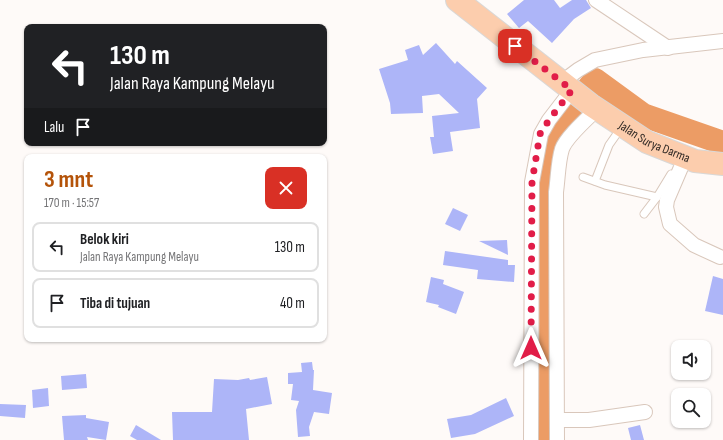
<!DOCTYPE html>
<html lang="id">
<head>
<meta charset="utf-8">
<style>
	body { margin:0; font-family:"Sofia Sans Condensed",sans-serif; background:#f6f6f6; color:#202124; height:100vh; display:flex; flex-direction:column; font-size:15px; white-space:nowrap }
	* { box-sizing:border-box; margin:0 }
	p { font-size:13px; color:#757577 }
	.icon { flex:none; width:22px; height:22px; fill:none; stroke:currentColor; stroke-width:2; stroke-linecap:round; stroke-linejoin:round }
	.map { position:relative; flex:1; overflow:hidden }
	.sheet { position:absolute; left:24px; top:154px; width:303px; height:188px; display:flex; flex-direction:column; background:#fff; border-radius:8px; box-shadow:0 1px 3px #0004 }
	.sheet>* { flex:none }
	.top-card { position:absolute; left:24px; top:24px; width:303px; height:122px; border-radius:8px; box-shadow:0 1px 3px #0004; background:#202124; color:#fff; overflow:hidden }
	.buttons { position:absolute; left:671px; top:340px; display:grid; gap:8px }
	.buttons a { display:grid; place-items:center; width:40px; height:40px; border-radius:8px; background:#fff; box-shadow:0 1px 3px #0004; font-size:20px }
	.pin { position:absolute; display:grid; place-items:center; width:34px; height:34px; color:#fff; margin:-17px; border-radius:8px; box-shadow:0 2px 6px #0006 }
	.me { position:absolute; width:44px; margin:-22px; rotate:0deg; stroke-linejoin:round; filter:drop-shadow(0 0 3px #0008) }
	.turn { display:flex; align-items:center; gap:14px; height:84px; padding:0 20px; font-size:18px }
	.turn .icon { width:52px; height:52px; stroke-width:2.5 }
	.turn b { display:block; font-size:28px; line-height:34px }
	.then { display:flex; align-items:center; height:38px; padding:0 20px; background:#0003; gap:8px; font-size:15px }
	.round { display:grid; place-items:center; flex:none; width:42px; height:42px; border-radius:8px; background:#f6f6f6 }
	.head { display:flex; align-items:center; justify-content:space-between; height:68px; padding:0 20px }
	h1 { font-size:24px; font-weight:700; line-height:30px; color:#b45309 }
	ul { padding:0; list-style:none }
	li { display:flex; align-items:center; gap:12px; height:50px; margin:0 8px 6px; padding:0 12px; border:2px solid #e0e0e0; border-radius:8px }
	li div { flex:1 }
	li b { display:block; font-size:15px }
	li em { font-style:normal }
	.map>svg:first-child { display:block }
	.lines { fill:none; stroke-linecap:round; stroke-linejoin:round }
	.river { stroke:#ec9c65; stroke-width:24 }
	.building { fill:#adb5f8 }
	.lane-casing { stroke:#d9c7bb; stroke-width:9 }
	.street-casing { stroke:#d9c7bb; stroke-width:16 }
	.primary-casing { stroke:#d9d8d7; stroke-width:24 }
	.lane { stroke:#fff; stroke-width:7 }
	.street { stroke:#fff; stroke-width:14 }
	.primary { stroke:#fccdad; stroke-width:22 }
	.route { stroke:#e11d48; stroke-width:7; stroke-dasharray:0 12.6 }
	.labels { text-anchor:middle; dominant-baseline:central; stroke-width:3.5; stroke-linejoin:round; paint-order:stroke }
	.street-label { font-size:13px; fill:#2e2723; stroke:#fff }
</style>
</head>
<body>
<div class="map">
<svg width="723" height="440" viewBox="0 0 723 440">
	<rect width="100%" height="100%" fill="#fefaf8"/>
	<g class="lines">
		<path class="river" d="M 545,440 L 544,314 L 540,187 L 558,125 L 595,80 L 643,115 L 723,143"/>
	</g>
	<g class="building">
		<path d="M 524,0 L 554,0 L 560,8 L 572,0 L 586,0 L 591,8 L 574,19 L 552,43 L 528,21 L 519,28 L 507,14 Z"/>
		<path d="M 436,43 L 455,64 L 457,61 L 487,88 L 477,99 L 480,128 L 450,132 L 453,151 L 433,154 L 430,137 L 434,137 L 432,116 L 459,113 L 439,94 L 422,96 L 423,113 L 391,114 L 390,103 L 379,69 L 408,60 L 405,50 L 419,45 L 423,55 Z"/>
		<path d="M 453,208 L 468,215 L 460,231 L 445,224 Z"/>
		<path d="M 507,240 L 508,255 L 479,241 Z"/>
		<path d="M 445,251 L 508,260 L 508,265 L 515,265 L 514,282 L 477,279 L 478,270 L 443,265 Z"/>
		<path d="M 713,276 L 723,279 L 723,315 L 705,311 Z"/>
		<path d="M 431,277 L 444,280 L 443,284 L 464,292 L 456,314 L 438,307 L 439,305 L 426,302 Z"/>
		<path d="M 312,362 L 313,370 L 314,370 L 313,390 L 332,393 L 329,414 L 314,412 L 309,427 L 310,436 L 298,437 L 296,410 L 299,401 L 291,400 L 293,384 L 288,384 L 288,373 L 302,372 L 301,363 Z"/>
		<path d="M 86,374 L 87,388 L 62,390 L 61,376 Z"/>
		<path d="M 267,377 L 272,404 L 246,409 L 249,440 L 173,440 L 172,412 L 212,412 L 214,379 L 238,380 L 249,378 L 250,380 Z"/>
		<path d="M 48,388 L 49,406 L 33,408 L 32,390 Z"/>
		<path d="M 506,398 L 514,416 L 475,434 L 451,438 L 447,419 L 471,415 Z"/>
		<path d="M 0,404 L 26,405 L 25,418 L 0,416 Z"/>
		<path d="M 86,415 L 86,418 L 109,422 L 106,440 L 87,437 L 88,440 L 64,440 L 62,416 Z"/>
		<path d="M 136,425 L 161,440 L 137,440 L 130,436 Z"/>
		<path d="M 640,425 L 644,440 L 631,440 L 628,428 Z"/>
	</g>
	<g class="lines">
		<g class="lane-casing">
			<g id="lane">
				<path d="M 583,177 L 605,185 L 657,197"/>
				<path d="M 595,181 L 609,145 L 621,128"/>
				<path d="M 644,214 L 657,197 L 671,174"/>
			</g>
		</g>
		<g class="street-casing">
			<g id="street">
				<path d="M 596,0 L 668,48"/>
				<path d="M 562,82 L 578,70 L 595,60 L 643,50 L 723,41"/>
				<path d="M 685,158 L 667,200 L 666,207 L 670,224 L 694,245 L 720,257"/>
				<path d="M 558,420 L 589,420 L 645,412"/>
				<path d="M 531,440 L 532,182 L 541,134 L 549,120 L 572,90"/>
				<path d="M 557,440 L 556,192 C 558,178 558,162 562,149 C 566,137 588,118 597,109"/>
			</g>
		</g>
		<g class="primary-casing">
			<g id="primary">
				<path id="s1" d="M 457,0 L 591,105 L 647,142 L 695,161 L 723,164"/>
			</g>
		</g>
		<use href="#lane" class="lane"/>
		<use href="#street" class="street"/>
		<use href="#primary" class="primary"/>
	</g>
	<g class="lines">
		<path class="route" d="M 515,46 L 572,90 L 549,120 L 540,134 L 532,182 L 531,348"/>
	</g>
	<g class="labels">
		<g class="street-label">
			<text stroke="none"><textPath href="#s1" startOffset="244">Jalan Surya Darma</textPath></text>
		</g>
	</g>
</svg>
<div class="buttons">
<a><svg class="icon" aria-label="sound" viewBox="0 0 24 24"><path d="M4 9h4l5-4v14l-5-4H4zM17 9q2 3 0 6"/></svg></a>
<a><svg class="icon" aria-label="search" viewBox="0 0 24 24"><circle cx="10" cy="10" r="6"/><path d="M15 15l6 6"/></svg></a>
</div>
<div class="pin" style="left:515px;top:46px;background:#d93025"><svg class="icon" aria-label="arrive" viewBox="0 0 24 24"><path d="M6 21V4h12l-3 4 3 4H6"/></svg></div>
<svg class="me" style="left:531px;top:348px" viewBox="-20 -20 40 40"><path d="M0-17L14 15 0 8-14 15z" fill="#e11d48" stroke="#fff" stroke-width="4"/></svg>
<div class="top-card">
<div class="turn"><svg class="icon" aria-label="left" viewBox="0 0 24 24"><path d="M17 20v-9H6M10 6l-5 5 5 5"/></svg><div><b>130 m</b>Jalan Raya Kampung Melayu</div></div>
<div class="then">Lalu<svg class="icon" aria-label="arrive" viewBox="0 0 24 24"><path d="M6 21V4h12l-3 4 3 4H6"/></svg></div>
</div>
<section class="sheet">
<div class="head"><div><h1>3 mnt</h1><p>170 m · 15:57</p></div><a class="round" style="background:#d93025;color:#fff"><svg class="icon" aria-label="close" viewBox="0 0 24 24"><path d="M6 6l12 12M18 6L6 18"/></svg></a></div>
<ul>
<li><svg class="icon" aria-label="left" viewBox="0 0 24 24"><path d="M17 20v-9H6M10 6l-5 5 5 5"/></svg><div><b>Belok kiri</b><p>Jalan Raya Kampung Melayu</p></div><em>130 m</em></li>
<li><svg class="icon" aria-label="arrive" viewBox="0 0 24 24"><path d="M6 21V4h12l-3 4 3 4H6"/></svg><div><b>Tiba di tujuan</b></div><em>40 m</em></li>
</ul>
</section>
</div>
</body>
</html>
